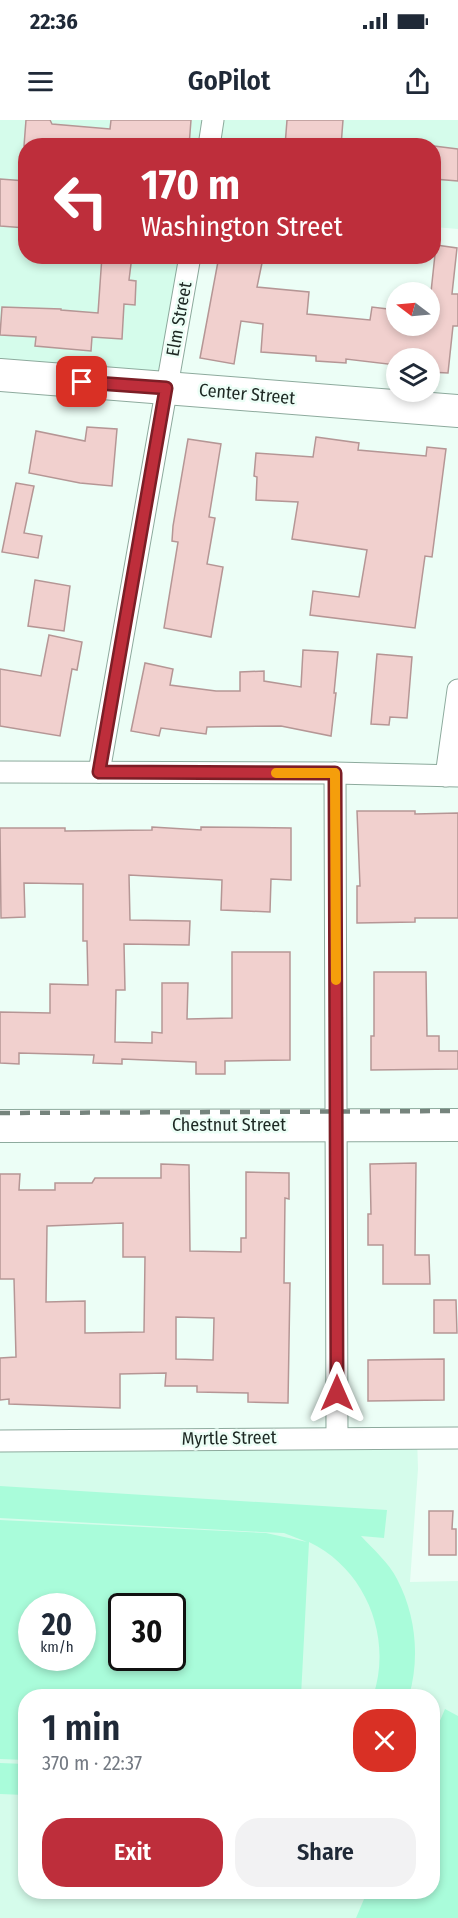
<!DOCTYPE html>
<html lang="en">
<head>
<meta charset="utf-8">
<style>
	body { margin:0; font-family:"Fira Sans Condensed",sans-serif; background:#f2f2f3; color:#1f2937; height:100vh; display:flex; flex-direction:column; font-size:22px; white-space:nowrap }
	* { box-sizing:border-box; margin:0 }
	p { font-size:20px; color:#747a83 }
	.icon { flex:none; width:33px; height:33px; fill:none; stroke:currentColor; stroke-width:2; stroke-linecap:round; stroke-linejoin:round }
	.map { position:relative; flex:1; overflow:hidden }
	.drawer { position:absolute; left:18px; top:1569px; width:422px; height:210px; display:flex; flex-direction:column; background:#fff; border-radius:24px; box-shadow:0 3px 9px #0003 }
	.drawer>* { flex:none }
	.hud { position:absolute; left:18px; top:18px; width:423px; height:126px; border-radius:24px; box-shadow:0 3px 9px #0003; background:#be2e3b; color:#fff; overflow:hidden }
	.needle { width:39px; rotate:286deg }
	.controls { position:absolute; left:386px; top:162px; display:grid; gap:12px }
	.controls a { display:grid; place-items:center; width:54px; height:54px; border-radius:50%; background:#fff; box-shadow:0 3px 9px #0003; font-size:30px }
	.speed { position:absolute; left:18px; top:1473px; display:flex; gap:12px; font-size:30px; font-weight:700; text-align:center }
	.speed>* { display:grid; place-content:center; width:78px; height:78px; border-radius:50%; background:#fff; box-shadow:0 3px 9px #0003; line-height:1 }
	.speed small { font-size:15px; font-weight:400 }
	.speed .limit { border:3px solid #111; border-radius:9px; background:#fff; color:#111 }
	.pin { position:absolute; display:grid; place-items:center; width:51px; height:51px; color:#fff; margin:-26px; border-radius:12px; box-shadow:0 3px 9px #0006 }
	.me { position:absolute; width:66px; margin:-33px; rotate:0deg; stroke-linejoin:round; filter:drop-shadow(0 0 4px #0008) }
	.turn { display:flex; align-items:center; gap:21px; height:126px; padding:0 24px; font-size:27px }
	.turn .icon { width:78px; height:78px; stroke-width:2.5 }
	.turn b { display:block; font-size:42px; line-height:51px }
	.round { display:grid; place-items:center; flex:none; width:63px; height:63px; border-radius:24px; background:#f2f2f3 }
	.overview { display:flex; align-items:center; justify-content:space-between; height:102px; padding:0 24px }
	h1 { font-size:36px; font-weight:600; line-height:45px }
	.cta { display:flex; gap:12px; margin-top:auto; padding:12px 24px }
	.cta a { flex:1; height:69px; border-radius:24px; background:#be2e3b; color:#fff; font-size:24px; font-weight:600; line-height:69px; text-align:center }
	.cta a+a { background:#f2f2f3; color:#1f2937 }
	.status { display:flex; justify-content:space-between; align-items:center; height:42px; padding:0 30px; background:#fff; direction:ltr }
	.status svg { height:16px; fill:currentColor }
	header { display:flex; justify-content:space-between; align-items:center; height:78px; padding:0 24px; background:#fff; font-size:27px; font-weight:600 }
	.map>svg:first-child { display:block }
	.built { fill:#d5fceb; fill-rule:evenodd }
	.green { fill:#a9fcda; fill-rule:evenodd }
	.building { fill:#f1d0ce; stroke:#b59695; stroke-width:1.5; fill-rule:evenodd }
	.lines { fill:none; stroke-linecap:round; stroke-linejoin:round }
	.minor-casing { stroke:#8daa9d; stroke-width:23 }
	.secondary-casing { stroke:#8daa9d; stroke-width:34 }
	.minor { stroke:#fff; stroke-width:21 }
	.secondary { stroke:#fff; stroke-width:32 }
	.rail { stroke:#76847d; stroke-width:4.5; stroke-dasharray:10 10; stroke-linecap:butt }
	.route-casing { stroke:#7c1e26; stroke-width:15 }
	.route { stroke:#be2e3b; stroke-width:10 }
	.slow { stroke:#f59e0b; stroke-width:10 }
	.labels { text-anchor:middle; dominant-baseline:central; stroke-width:5; stroke-linejoin:round; paint-order:stroke }
	.street-label { font-size:18px; fill:#1d2823; stroke:#ecfef6 }
</style>
</head>
<body>
<div class="status"><b>22:36</b><svg viewBox="0 0 49 12"><path d="M0 12V9h3v3zM5 12V6h3v6zM10 12V3h3v9zM15 12V0h3v12zM26 1h20v11H26zM47 4h2v5h-2z"/></svg></div>
<header><svg class="icon" aria-label="menu" viewBox="0 0 24 24"><path d="M4 6h16M4 12h16M4 18h16"/></svg>GoPilot<svg class="icon" aria-label="share" viewBox="0 0 24 24"><path d="M12 15V3M7 8l5-5 5 5M5 13v7h14v-7"/></svg></header>
<div class="map">
<svg width="458" height="1798" viewBox="0 0 458 1798">
	<rect width="100%" height="100%" fill="#ecfef6"/>
	<g class="built">
		<path d="M 0,0 L 458,0 L 458,109 L 434,107 L 434,26 L 26,26 L 26,136 L 189,137 L 164,266 L 0,255 Z"/>
		<path d="M 417,1316 L 418,1349 L 410,1462 L 458,1461 L 458,1798 L 0,1798 L 0,1320 ZM 32,1486 L 82,1486 L 82,1538 L 32,1538 ZM 122,1486 L 172,1486 L 172,1538 L 122,1538 ZM 26,1576 L 432,1576 L 432,1772 L 26,1772 Z"/>
	</g>
	<g class="green">
		<path d="M 0,1366 L 387,1390 L 384,1418 L 361,1416 C 373,1429 389,1443 397,1459 C 416,1495 420,1538 409,1576 L 373,1576 C 393,1518 366,1449 309,1422 L 301,1576 L 26,1576 L 25,1640 L 0,1639 L 0,1400 L 266,1413 L 307,1422 L 284,1413 L 261,1412 L 0,1398 ZM 32,1486 L 82,1486 L 82,1538 L 32,1538 ZM 122,1486 L 172,1486 L 172,1538 L 122,1538 Z"/>
		<path d="M 445,1589 L 458,1596 L 458,1798 L 356,1798 L 367,1772 L 432,1772 L 432,1619 Z"/>
		<path d="M 0,1643 L 25,1644 L 25,1675 L 0,1674 Z"/>
	</g>
	<g class="building">
		<path d="M 26,0 L 50,0 L 52,4 L 110,9 L 111,0 L 191,0 L 189,26 L 24,26 Z"/>
		<path d="M 287,0 L 343,0 L 341,26 L 285,26 Z"/>
		<path d="M 434,26 L 458,29 L 458,61 L 434,59 Z"/>
		<path d="M 0,59 L 26,61 L 26,108 L 0,106 Z"/>
		<path d="M 436,125 L 457,128 L 452,174 L 458,174 L 458,206 L 453,206 L 448,253 L 429,252 L 429,238 L 396,238 L 396,245 L 346,239 L 346,243 L 316,241 L 316,236 L 261,232 L 263,204 L 241,201 L 234,244 L 200,238 L 219,136 L 262,143 L 257,167 L 309,172 L 307,194 L 370,200 L 372,187 L 396,190 L 396,206 L 429,206 L 429,172 L 427,171 L 431,172 Z"/>
		<path d="M 102,136 L 132,136 L 129,160 L 136,161 L 135,185 L 124,184 L 122,219 L 92,217 L 91,231 L 35,226 L 36,217 L 0,215 L 2,187 L 61,189 L 61,190 L 98,193 Z"/>
		<path d="M 87,307 L 117,309 L 112,366 L 80,363 L 29,353 L 36,311 L 85,321 Z"/>
		<path d="M 316,317 L 359,323 L 358,330 L 426,336 L 427,327 L 446,329 L 432,437 L 425,436 L 415,508 L 310,495 L 313,471 L 359,477 L 367,430 L 292,419 L 298,382 L 256,380 L 257,357 L 254,356 L 256,333 L 313,337 Z"/>
		<path d="M 188,319 L 221,324 L 209,397 L 215,398 L 207,444 L 223,447 L 211,517 L 164,508 L 178,422 L 172,421 L 173,406 Z"/>
		<path d="M 16,363 L 34,366 L 24,413 L 42,416 L 38,438 L 2,432 Z"/>
		<path d="M 35,460 L 70,466 L 64,511 L 28,506 Z"/>
		<path d="M 49,515 L 82,522 L 77,550 L 72,549 L 60,616 L 0,606 L 0,549 L 41,556 Z"/>
		<path d="M 303,530 L 338,532 L 334,573 L 336,573 L 331,616 L 281,606 L 207,607 L 206,614 L 161,608 L 159,616 L 131,611 L 145,543 L 173,549 L 170,565 L 216,571 L 240,571 L 240,552 L 264,551 L 264,561 L 301,567 Z"/>
		<path d="M 377,534 L 412,537 L 407,598 L 390,597 L 389,605 L 371,604 Z"/>
		<path d="M 357,691 L 415,691 L 415,694 L 458,693 L 458,798 L 415,798 L 415,802 L 357,803 L 357,766 L 360,766 Z"/>
		<path d="M 152,707 L 201,710 L 201,707 L 291,708 L 291,760 L 271,759 L 270,792 L 246,791 L 221,790 L 222,760 L 129,755 L 130,800 L 190,801 L 189,825 L 124,824 L 125,870 L 116,870 L 115,922 L 152,923 L 152,912 L 162,913 L 162,863 L 188,863 L 187,899 L 232,898 L 232,832 L 290,832 L 290,940 L 225,941 L 225,954 L 196,954 L 196,942 L 122,939 L 122,944 L 93,943 L 94,935 L 19,933 L 19,944 L 0,943 L 0,892 L 50,893 L 50,864 L 88,865 L 87,821 L 83,821 L 83,764 L 24,763 L 25,797 L 1,798 L 0,708 L 65,708 L 65,711 L 152,710 Z"/>
		<path d="M 374,852 L 426,852 L 427,916 L 439,916 L 439,931 L 458,931 L 458,949 L 371,950 L 371,916 L 374,916 Z"/>
		<path d="M 416,1043 L 415,1135 L 429,1135 L 430,1164 L 383,1164 L 383,1125 L 368,1125 L 368,1094 L 371,1094 L 370,1044 Z"/>
		<path d="M 161,1044 L 189,1045 L 190,1131 L 241,1132 L 241,1118 L 246,1118 L 246,1052 L 289,1053 L 289,1079 L 285,1078 L 284,1163 L 290,1163 L 288,1283 L 248,1282 L 248,1273 L 197,1272 L 197,1266 L 165,1266 L 166,1253 L 120,1254 L 120,1288 L 9,1284 L 9,1279 L 0,1280 L 0,1238 L 16,1237 L 14,1159 L 0,1159 L 0,1054 L 20,1054 L 19,1070 L 55,1070 L 55,1063 L 92,1063 L 95,1058 L 161,1058 ZM 123,1103 L 123,1137 L 145,1137 L 144,1212 L 85,1213 L 85,1181 L 46,1182 L 47,1106 ZM 176,1197 L 214,1198 L 213,1240 L 176,1239 Z"/>
		<path d="M 434,1180 L 456,1180 L 457,1213 L 434,1213 Z"/>
		<path d="M 444,1239 L 444,1280 L 368,1281 L 368,1240 Z"/>
		<path d="M 429,1391 L 453,1391 L 452,1409 L 456,1409 L 456,1435 L 429,1435 Z"/>
	</g>
	<g class="lines">
		<g class="minor-casing">
			<g id="minor">
				<path d="M 209,26 L 213,0"/>
				<path d="M 0,652 L 335,653 L 458,656"/>
				<path d="M 99,652 L 190,136"/>
				<path d="M 335,653 L 337,1317"/>
				<path d="M 446,656 L 458,570"/>
				<path d="M 0,1321 L 458,1318"/>
			</g>
		</g>
		<g class="secondary-casing">
			<g id="secondary">
				<path d="M 0,255 L 458,291"/>
				<path d="M 0,1006 L 458,1005"/>
			</g>
		</g>
		<use href="#minor" class="minor"/>
		<use href="#secondary" class="secondary"/>
		<path class="rail" d="M 0,993 L 458,991"/>
	</g>
	<g class="lines">
		<g class="route-casing">
			<path id="route" d="M 82,262 L 166,268 L 99,652 L 335,653 L 337,1273"/>
		</g>
		<use href="#route" class="route"/>
		<path class="slow" d="M 276,653 L 335,653 L 336,860"/>
	</g>
	<g class="labels">
		<g class="street-label">
			<text transform="translate(179 199) rotate(-80)">Elm Street</text>
			<text transform="translate(247 274) rotate(5)">Center Street</text>
			<text x="229" y="1005">Chestnut Street</text>
			<text transform="translate(229 1318) rotate(-1)">Myrtle Street</text>
		</g>
	</g>
</svg>
<div class="controls">
<a><svg class="needle" viewBox="-14 -14 28 28"><path d="M0-13l5 13h-10z" fill="#e53935"/><path d="M0 13l5-13h-10z" fill="#747a83"/></svg></a>
<a><svg class="icon" aria-label="layers" viewBox="0 0 24 24"><path d="M12 4l9 5-9 5-9-5zM3 14l9 5 9-5"/></svg></a>
</div>
<div class="speed"><div>20<small>km/h</small></div><div class="limit">30</div></div>
<div class="pin" style="left:82px;top:262px;background:#d93025"><svg class="icon" aria-label="arrive" viewBox="0 0 24 24"><path d="M6 21V4h12l-3 4 3 4H6"/></svg></div>
<svg class="me" style="left:337px;top:1273px" viewBox="-20 -20 40 40"><path d="M0-17L14 15 0 8-14 15z" fill="#be2e3b" stroke="#fff" stroke-width="4"/></svg>
<div class="hud">
<div class="turn"><svg class="icon" aria-label="left" viewBox="0 0 24 24"><path d="M17 20v-9H6M10 6l-5 5 5 5"/></svg><div><b>170 m</b>Washington Street</div></div>
</div>
<section class="drawer">
<div class="overview"><div><h1>1 min</h1><p>370 m · 22:37</p></div><a class="round" style="background:#d93025;color:#fff"><svg class="icon" aria-label="close" viewBox="0 0 24 24"><path d="M6 6l12 12M18 6L6 18"/></svg></a></div>
<div class="cta"><a>Exit</a><a>Share</a></div>
</section>
</div>
</body>
</html>
